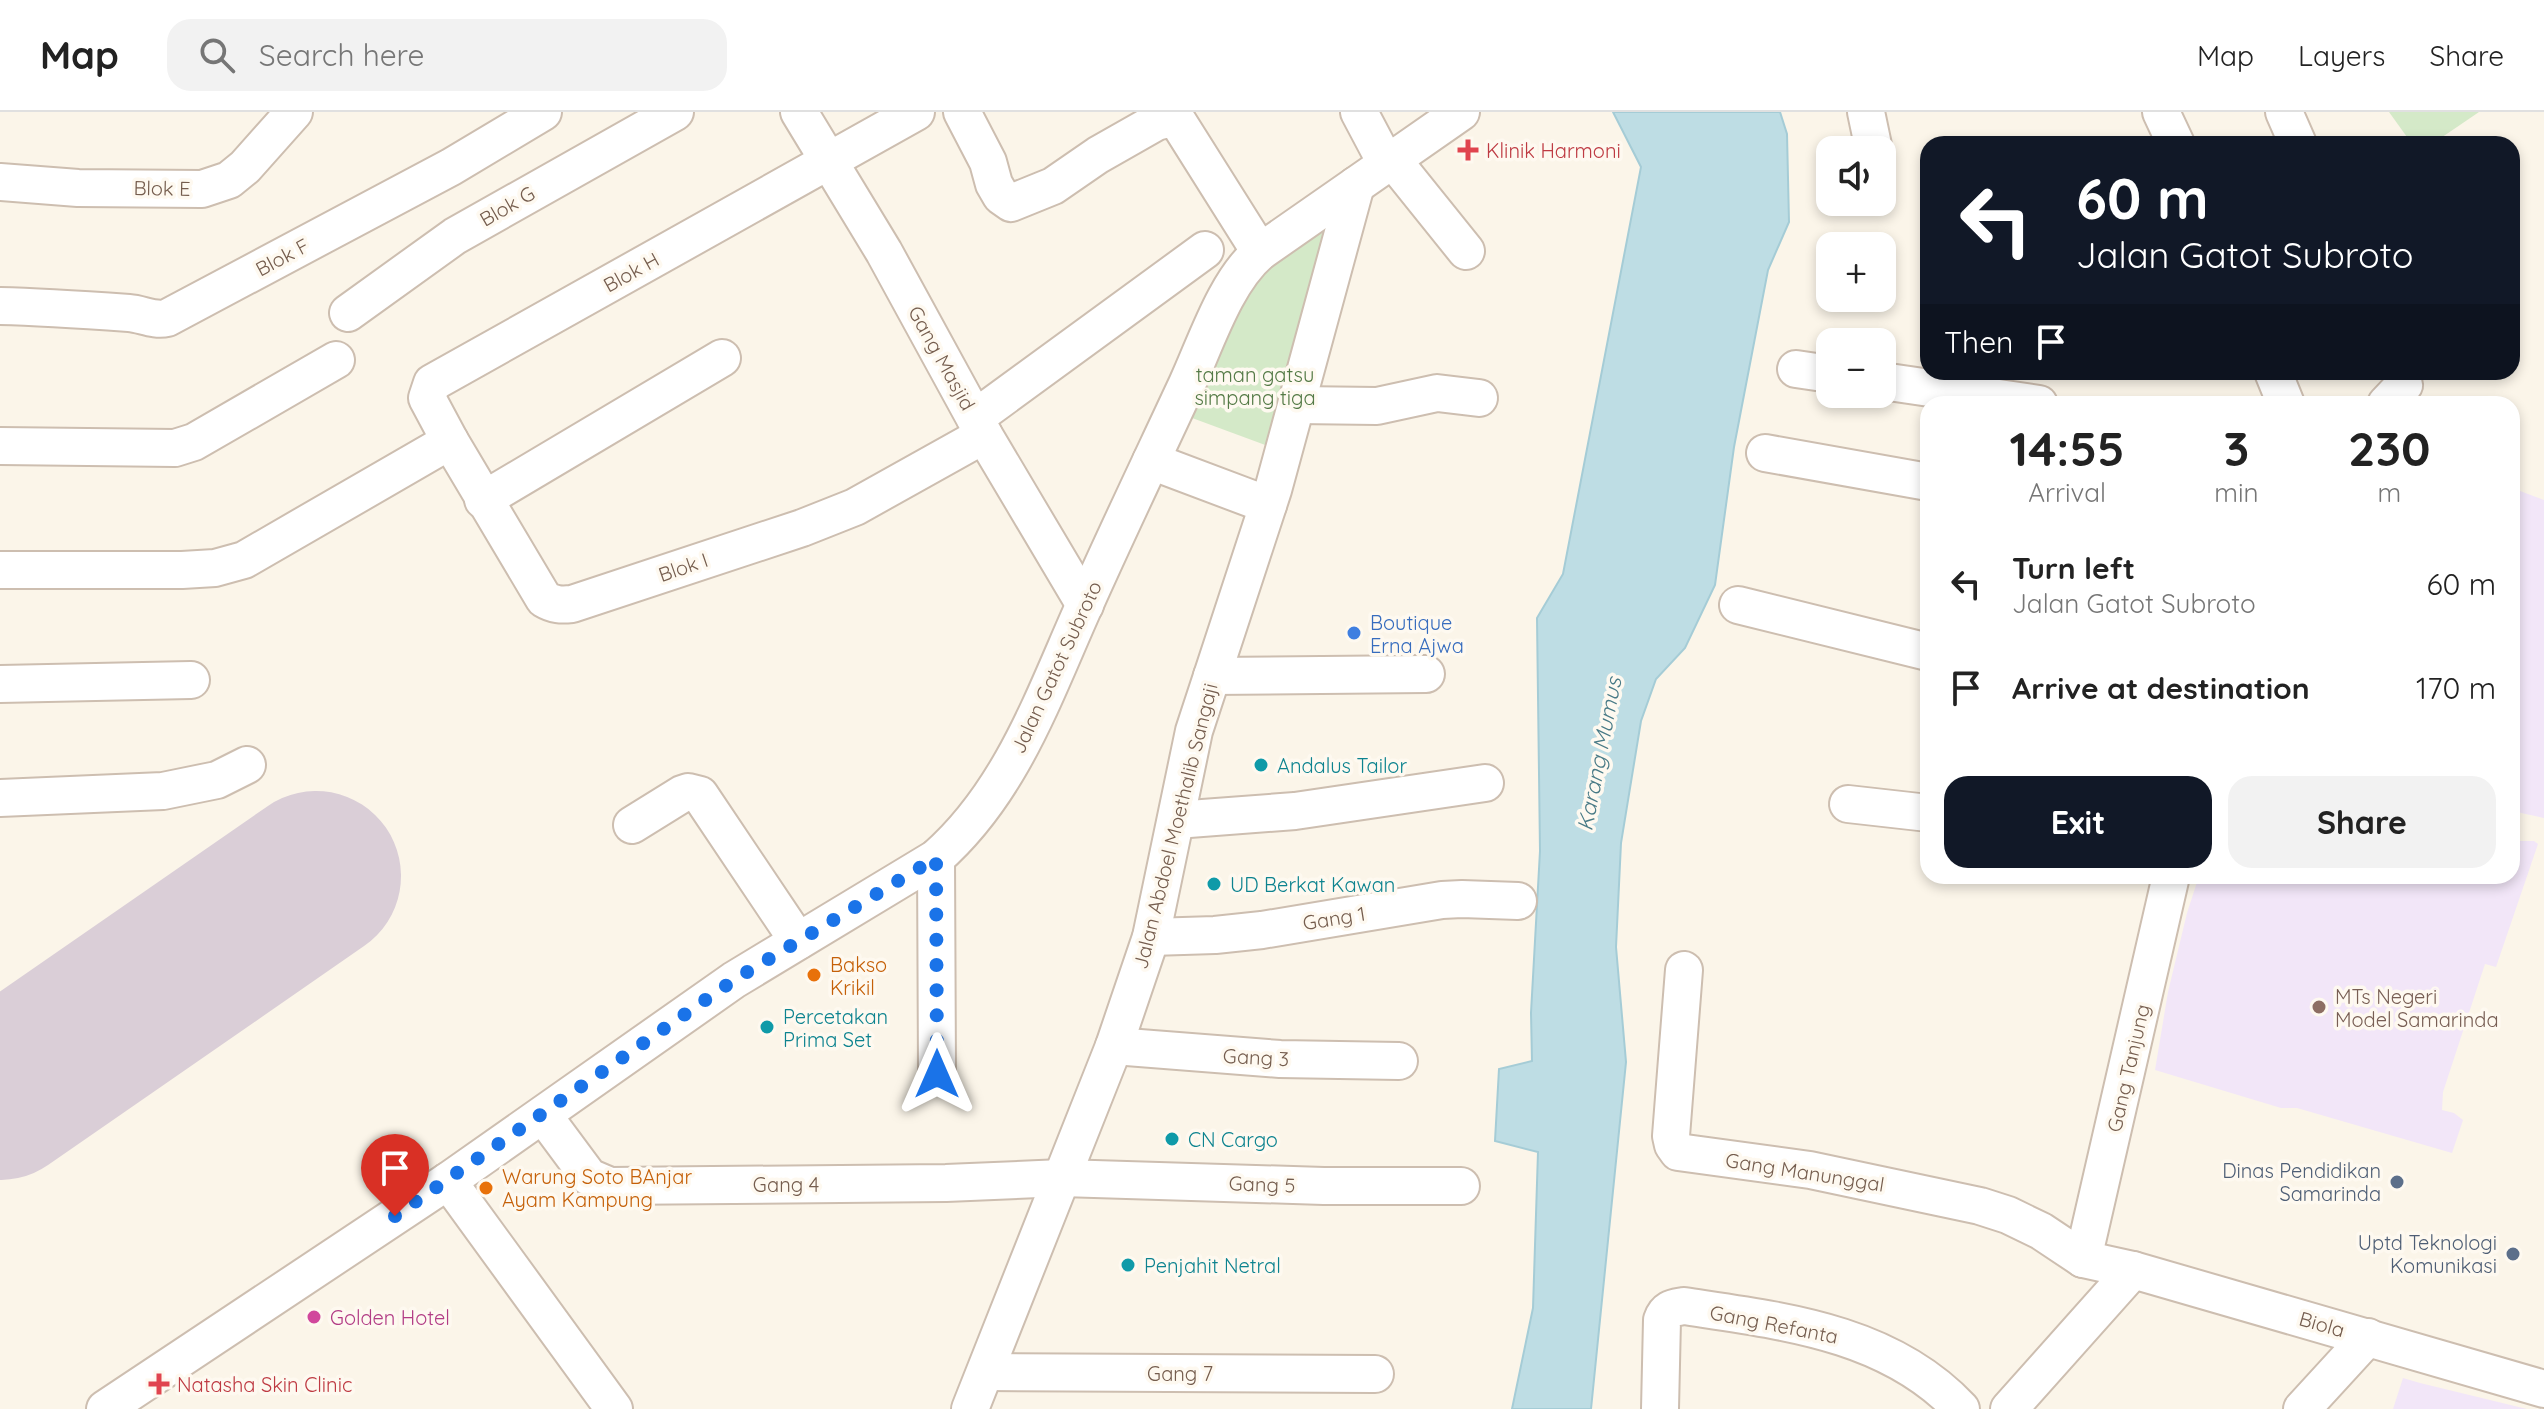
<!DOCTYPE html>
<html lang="en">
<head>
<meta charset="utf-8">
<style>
	body { margin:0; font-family:Quicksand,sans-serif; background:#f2f2f2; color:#222; height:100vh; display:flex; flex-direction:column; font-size:30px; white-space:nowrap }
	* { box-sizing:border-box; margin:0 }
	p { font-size:26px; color:#767676 }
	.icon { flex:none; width:44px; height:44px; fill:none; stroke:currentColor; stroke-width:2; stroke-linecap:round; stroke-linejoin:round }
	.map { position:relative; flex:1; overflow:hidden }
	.side { position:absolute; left:1920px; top:284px; width:600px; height:488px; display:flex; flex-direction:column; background:#fff; border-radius:24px; box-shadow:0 4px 12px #0003 }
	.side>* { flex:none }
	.banner { position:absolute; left:1920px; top:24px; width:600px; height:244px; border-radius:24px; box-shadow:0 4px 12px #0003; background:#111827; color:#fff; overflow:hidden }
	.fabs { position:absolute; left:1816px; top:24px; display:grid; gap:16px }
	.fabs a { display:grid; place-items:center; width:80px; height:80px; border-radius:16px; background:#fff; box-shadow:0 4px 12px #0003; font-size:40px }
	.pin { position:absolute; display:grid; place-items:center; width:68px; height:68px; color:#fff; margin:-82px -34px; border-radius:50% 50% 50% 0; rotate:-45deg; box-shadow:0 0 8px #0007 }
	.pin .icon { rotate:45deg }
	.me { position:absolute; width:88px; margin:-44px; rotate:0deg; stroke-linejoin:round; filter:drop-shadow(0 0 6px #0008) }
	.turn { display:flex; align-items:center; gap:28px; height:168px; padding:0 24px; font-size:36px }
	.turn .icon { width:104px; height:104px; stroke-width:2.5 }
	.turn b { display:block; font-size:56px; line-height:68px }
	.then { display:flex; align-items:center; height:76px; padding:0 24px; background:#0003; gap:16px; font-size:30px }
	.eta { display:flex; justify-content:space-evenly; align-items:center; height:136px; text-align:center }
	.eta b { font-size:48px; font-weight:800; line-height:56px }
	.action { display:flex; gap:16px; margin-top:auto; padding:16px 24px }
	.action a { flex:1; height:92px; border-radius:24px; background:#111827; color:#fff; font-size:32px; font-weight:800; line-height:92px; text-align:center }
	.action a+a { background:#f2f2f2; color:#222 }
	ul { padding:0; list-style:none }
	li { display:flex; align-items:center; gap:24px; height:104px; padding:0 24px }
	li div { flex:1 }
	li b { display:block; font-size:30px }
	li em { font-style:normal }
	header { display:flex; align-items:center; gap:48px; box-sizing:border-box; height:112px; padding:0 40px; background:#fff; border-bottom:2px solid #e0e0e0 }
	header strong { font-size:38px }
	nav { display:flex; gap:44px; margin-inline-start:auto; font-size:28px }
	.search { width:560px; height:72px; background:#f2f2f2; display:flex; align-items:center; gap:20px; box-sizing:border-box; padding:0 28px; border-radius:24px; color:#767676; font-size:30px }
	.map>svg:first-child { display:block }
	.education { fill:#f2e6f8 }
	.green { fill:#d4e9c8 }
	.water { fill:#bedde4; stroke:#a5ccd6; stroke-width:2 }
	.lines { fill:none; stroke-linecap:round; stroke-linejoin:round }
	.runway { stroke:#daced7; stroke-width:170 }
	.minor-casing { stroke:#cdbeb0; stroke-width:40 }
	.minor { stroke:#fff; stroke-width:36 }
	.route { stroke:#1a73e8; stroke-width:14; stroke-dasharray:0 25.2 }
	.health-dot { fill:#e0444e; stroke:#fef9f0; stroke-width:3 }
	.shop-dot { fill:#3f7fe0; stroke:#fef9f0; stroke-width:3 }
	.culture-dot { fill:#0f9aa8; stroke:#fef9f0; stroke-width:3 }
	.food-dot { fill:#e8710a; stroke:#fef9f0; stroke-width:3 }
	.education-dot { fill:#8d6e63; stroke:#fef9f0; stroke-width:3 }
	.service-dot { fill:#5c6f8a; stroke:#fef9f0; stroke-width:3 }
	.hotel-dot { fill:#d1479c; stroke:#fef9f0; stroke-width:3 }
	.labels { text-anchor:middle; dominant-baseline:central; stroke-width:7; stroke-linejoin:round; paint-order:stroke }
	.health-label { font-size:20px; fill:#be3a42; stroke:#fef9f0; text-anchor:start }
	.street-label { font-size:20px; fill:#755d4e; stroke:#fef9f0 }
	.park-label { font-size:20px; fill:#547a46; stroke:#fef9f0 }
	.shop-label { font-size:20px; fill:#366cbe; stroke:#fef9f0; text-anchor:start }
	.culture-label { font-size:20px; fill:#0d838f; stroke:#fef9f0; text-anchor:start }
	.food-label { font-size:20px; fill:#c56008; stroke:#fef9f0; text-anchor:start }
	.education-label { font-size:20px; fill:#785e54; stroke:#fef9f0; text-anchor:start }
	.service-label { font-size:20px; fill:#4e5e75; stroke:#fef9f0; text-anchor:end }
	.hotel-label { font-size:20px; fill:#b23c85; stroke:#fef9f0; text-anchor:start }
	.water-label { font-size:22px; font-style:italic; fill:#487a86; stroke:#fef9f0 }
</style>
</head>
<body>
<header>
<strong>Map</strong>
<div class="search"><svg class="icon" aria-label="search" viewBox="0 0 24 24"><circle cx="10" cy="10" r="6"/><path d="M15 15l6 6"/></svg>Search here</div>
<nav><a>Map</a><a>Layers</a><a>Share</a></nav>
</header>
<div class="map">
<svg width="2544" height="1297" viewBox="0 0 2544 1297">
	<rect width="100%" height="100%" fill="#fbf5e9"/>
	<g class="education">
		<path d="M 2512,376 L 2544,388 L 2544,706 L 2512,699 Z"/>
		<path d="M 2512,729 L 2534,729 L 2538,732 L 2496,855 L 2485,852 L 2443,980 L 2442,998 L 2454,1001 L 2463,1008 L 2452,1041 L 2297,996 L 2281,996 L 2155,958 L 2168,880 L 2187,801 L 2199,764 L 2512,764 Z"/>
		<path d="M 2403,1266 L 2420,1271 L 2527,1297 L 2393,1297 Z"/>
	</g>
	<g class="green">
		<path d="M 2389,0 L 2479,0 L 2432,32 L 2412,32 Z"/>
		<path d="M 1371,92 L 1287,341 L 1184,303 L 1250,163 Z"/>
	</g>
	<path class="water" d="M 1613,0 L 1780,0 L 1787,22 L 1789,110 L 1768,158 L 1734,335 L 1715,473 L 1685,536 L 1656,567 L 1641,609 L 1621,731 L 1616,835 L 1626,950 L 1591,1297 L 1512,1297 L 1533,1196 L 1538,1040 L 1495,1029 L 1499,957 L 1532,949 L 1531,901 L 1540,739 L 1537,506 L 1563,462 L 1641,55 Z"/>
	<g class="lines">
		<path class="runway" d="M 0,983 L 316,764"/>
		<g class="minor-casing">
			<g id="minor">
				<path d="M 799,0 L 884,140 L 984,323 L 1085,493"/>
				<path d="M 962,0 L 988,50 L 994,72 L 1001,84 L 1011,91 L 1053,74 L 1098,43 L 1156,10 L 1175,5 L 1260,140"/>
				<path d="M 1359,0 L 1386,51"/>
				<path d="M 1866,0 L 1874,38"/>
				<path d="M 2161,0 L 2176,32"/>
				<path d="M 2284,0 L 2298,32"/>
				<path d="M 1392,47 L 1466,139"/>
				<path d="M 0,70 L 78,76 L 202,77 L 229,68 L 245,55 L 294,0"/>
				<path d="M 0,194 C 43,195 86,198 129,201 C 142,202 154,209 167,206 L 451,55 L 543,0"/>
				<path d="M 348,201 L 455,124 L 675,0"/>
				<path d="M 1796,257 L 1830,262"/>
				<path d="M 2273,260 L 2286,292"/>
				<path d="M 1882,269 L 2039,292"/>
				<path d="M 2386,292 L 2404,273 L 2400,260"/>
				<path d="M 1297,293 L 1377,294 L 1437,281 L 1479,286"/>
				<path d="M 975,306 L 1205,138"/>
				<path d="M 450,329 L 544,487 C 554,493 561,493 572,492 L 802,416 L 855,395 L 984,323"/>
				<path d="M 0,334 L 175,336 L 194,330 L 336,248"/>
				<path d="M 1765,341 L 1928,370"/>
				<path d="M 1151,349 L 1268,393"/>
				<path d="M 483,388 L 722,246"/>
				<path d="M 0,458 L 182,458 L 215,456 L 244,448 L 450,329 L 427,286 L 432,271 L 916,0"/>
				<path d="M 1738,493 L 1928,540"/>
				<path d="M 1212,564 L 1426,562"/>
				<path d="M 0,572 L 191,568"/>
				<path d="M 0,686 L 163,679 L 217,668 L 247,653"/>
				<path d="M 1848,692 L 1928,701"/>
				<path d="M 1176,708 L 1295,699 L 1485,671"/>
				<path d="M 632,713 L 682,682 L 688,680 L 700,683 L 798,829"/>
				<path d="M 936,746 L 937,962"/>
				<path d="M 1151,825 L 1215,823 L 1262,818 L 1442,788 L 1462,787 L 1518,789"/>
				<path d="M 1684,858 L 1671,1024 L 1673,1033 L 1678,1040 L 1810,1058 L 1980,1094 L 2008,1103 L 2041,1119 L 2083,1147 L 2133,1158 L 2544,1277"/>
				<path d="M 1114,934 L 1280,947 L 1399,949"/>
				<path d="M 543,1003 L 589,1065 L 610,1074 L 946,1071 L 1062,1066 L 1324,1074 L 1461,1074"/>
				<path d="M 448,1069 L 614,1297"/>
				<path d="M 2083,1147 L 2171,764"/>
				<path d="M 986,1260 L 1375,1262"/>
				<path d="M 105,1297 L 448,1069 L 734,868 L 936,746 C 1012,679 1044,583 1085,492 C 1118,418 1153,345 1187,272 C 1206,231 1225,170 1260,140 L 1461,0"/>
				<path d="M 970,1297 L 1114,934 L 1151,825 L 1194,619 L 1273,378 L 1356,73"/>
				<path d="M 1660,1297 L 1662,1208 C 1666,1196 1673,1196 1684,1194 C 1783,1209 1889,1220 1961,1297"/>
				<path d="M 2009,1297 L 2133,1158"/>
				<path d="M 2302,1297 L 2368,1225"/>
			</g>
		</g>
		<use href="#minor" class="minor"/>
	</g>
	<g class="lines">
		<path class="route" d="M 395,1104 L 734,868 L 936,746 L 937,962"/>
	</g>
	<g class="health-dot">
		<path d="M1464 26h8v8h8v8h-8v8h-8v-8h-8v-8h8z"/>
		<path d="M155 1260h8v8h8v8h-8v8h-8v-8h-8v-8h8z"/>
	</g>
	<circle class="shop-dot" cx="1354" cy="521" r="8"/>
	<g class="culture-dot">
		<circle cx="1261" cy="653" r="8"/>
		<circle cx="1214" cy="772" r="8"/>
		<circle cx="767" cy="915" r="8"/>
		<circle cx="1172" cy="1027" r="8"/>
		<circle cx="1128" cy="1153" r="8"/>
	</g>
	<g class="food-dot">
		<circle cx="814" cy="863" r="8"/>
		<circle cx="486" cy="1076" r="8"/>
	</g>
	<circle class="education-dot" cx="2319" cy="895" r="8"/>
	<g class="service-dot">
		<circle cx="2397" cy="1070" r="8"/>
		<circle cx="2513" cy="1142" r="8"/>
	</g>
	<circle class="hotel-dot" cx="314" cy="1205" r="8"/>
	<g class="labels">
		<g class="health-label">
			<text x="1486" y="38">Klinik Harmoni</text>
			<text x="177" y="1272">Natasha Skin Clinic</text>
		</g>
		<g class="street-label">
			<text transform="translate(162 76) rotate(1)">Blok E</text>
			<text transform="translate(507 94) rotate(-30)">Blok G</text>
			<text transform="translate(282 145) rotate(-28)">Blok F</text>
			<text transform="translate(631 160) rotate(-29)">Blok H</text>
			<text transform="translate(942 246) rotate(61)">Gang Masjid</text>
			<text transform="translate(683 455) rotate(-19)">Blok I</text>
			<text transform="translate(1056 555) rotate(-65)">Jalan Gatot Subroto</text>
			<text transform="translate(1175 714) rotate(-76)">Jalan Abdoel Moethalib Sangaji</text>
			<text transform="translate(1334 806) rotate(-9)">Gang 1</text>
			<text transform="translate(1256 945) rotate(3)">Gang 3</text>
			<text transform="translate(2128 956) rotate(-77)">Gang Tanjung</text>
			<text transform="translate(1805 1060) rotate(9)">Gang Manunggal</text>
			<text x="786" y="1072">Gang 4</text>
			<text transform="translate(1262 1072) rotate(2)">Gang 5</text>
			<text transform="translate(1774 1212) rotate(11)">Gang Refanta</text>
			<text transform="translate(2322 1212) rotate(16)">Biola</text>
			<text x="1180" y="1261">Gang 7</text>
		</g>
		<g class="park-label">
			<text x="1255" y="262">taman gatsu<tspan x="1255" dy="23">simpang tiga</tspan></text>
		</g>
		<g class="shop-label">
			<text x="1370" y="510">Boutique<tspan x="1370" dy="23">Erna Ajwa</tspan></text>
		</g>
		<g class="culture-label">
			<text x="1277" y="653">Andalus Tailor</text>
			<text x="1230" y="772">UD Berkat Kawan</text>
			<text x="783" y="904">Percetakan<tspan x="783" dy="23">Prima Set</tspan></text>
			<text x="1188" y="1027">CN Cargo</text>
			<text x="1144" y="1153">Penjahit Netral</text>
		</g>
		<g class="food-label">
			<text x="830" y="852">Bakso<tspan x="830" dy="23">Krikil</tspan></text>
			<text x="502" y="1064">Warung Soto BAnjar<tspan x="502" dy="23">Ayam Kampung</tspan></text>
		</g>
		<g class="education-label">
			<text x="2335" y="884">MTs Negeri<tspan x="2335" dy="23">Model Samarinda</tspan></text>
		</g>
		<g class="service-label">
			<text x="2381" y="1058">Dinas Pendidikan<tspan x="2381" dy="23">Samarinda</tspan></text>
			<text x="2497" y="1130">Uptd Teknologi<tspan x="2497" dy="23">Komunikasi</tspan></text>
		</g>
		<g class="hotel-label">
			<text x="330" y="1205">Golden Hotel</text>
		</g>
		<g class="water-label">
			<text transform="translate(1599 642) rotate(-79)">Karang Mumus</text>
		</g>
	</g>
</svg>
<div class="fabs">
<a><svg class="icon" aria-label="sound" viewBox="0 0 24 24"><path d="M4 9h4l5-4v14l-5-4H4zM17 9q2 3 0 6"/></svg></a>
<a>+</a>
<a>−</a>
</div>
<div class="pin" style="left:395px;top:1104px;background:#d93025"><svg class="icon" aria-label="arrive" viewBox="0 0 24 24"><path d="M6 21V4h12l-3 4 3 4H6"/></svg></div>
<svg class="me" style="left:937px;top:962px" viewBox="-20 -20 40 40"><path d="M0-17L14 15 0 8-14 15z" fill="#1a73e8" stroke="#fff" stroke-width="4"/></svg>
<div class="banner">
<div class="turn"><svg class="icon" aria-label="left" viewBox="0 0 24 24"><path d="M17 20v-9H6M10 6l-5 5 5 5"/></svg><div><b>60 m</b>Jalan Gatot Subroto</div></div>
<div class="then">Then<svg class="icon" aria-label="arrive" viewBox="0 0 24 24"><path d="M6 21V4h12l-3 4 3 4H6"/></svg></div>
</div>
<section class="side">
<div class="eta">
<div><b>14:55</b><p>Arrival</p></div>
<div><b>3</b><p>min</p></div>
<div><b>230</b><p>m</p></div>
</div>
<ul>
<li><svg class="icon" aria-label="left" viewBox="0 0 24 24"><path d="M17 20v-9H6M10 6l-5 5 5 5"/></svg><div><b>Turn left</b><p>Jalan Gatot Subroto</p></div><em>60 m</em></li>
<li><svg class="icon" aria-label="arrive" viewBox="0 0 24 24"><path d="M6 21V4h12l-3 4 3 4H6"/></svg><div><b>Arrive at destination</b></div><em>170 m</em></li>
</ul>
<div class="action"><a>Exit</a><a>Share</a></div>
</section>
</div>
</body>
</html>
